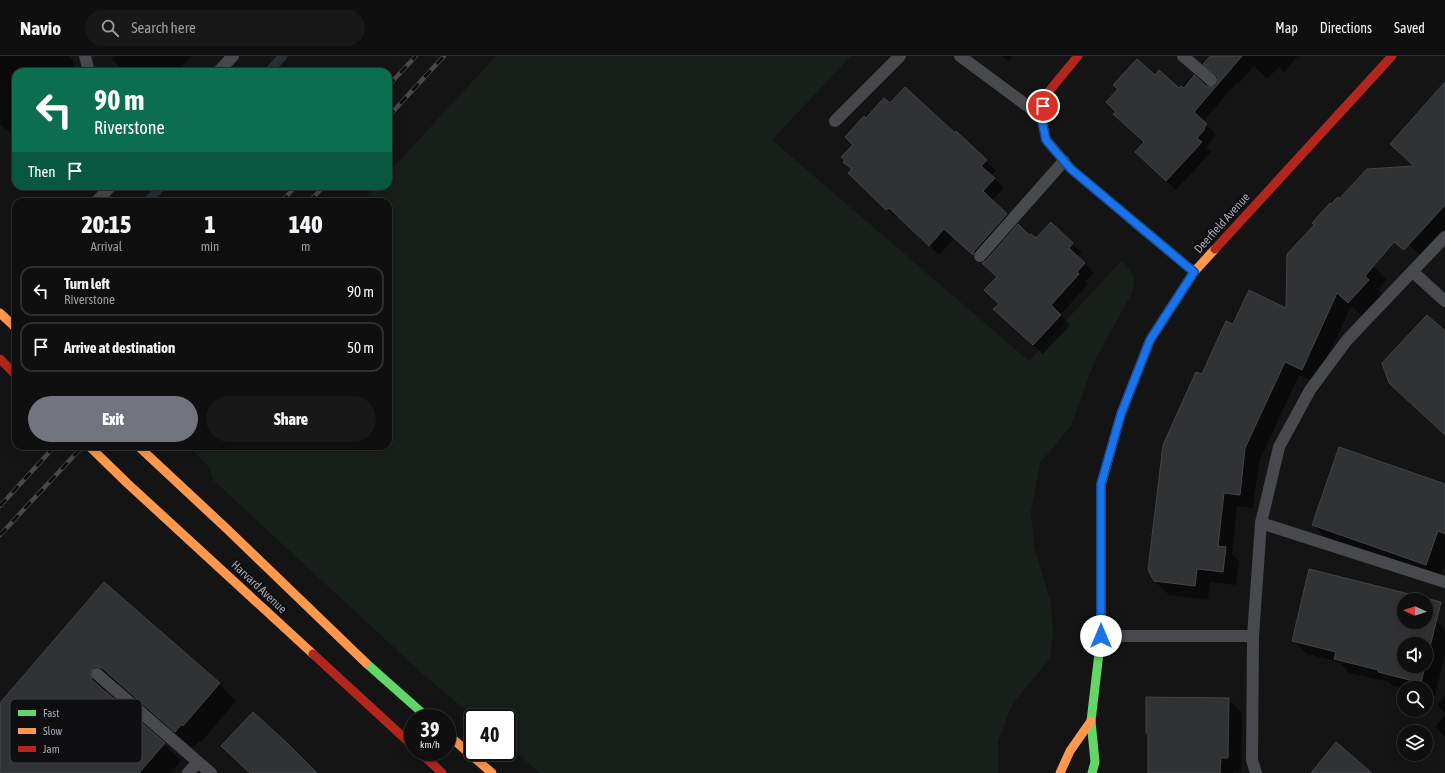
<!DOCTYPE html>
<html lang="en">
<head>
<meta charset="utf-8">
<style>
	body { margin:0; font-family:"Asap Condensed",sans-serif; background:#181818; color:#f1f3f6; height:100vh; display:flex; flex-direction:column; font-size:15px; white-space:nowrap }
	* { box-sizing:border-box; margin:0 }
	p { font-size:13px; color:#9b9c9e }
	.icon { flex:none; width:22px; height:22px; fill:none; stroke:currentColor; stroke-width:2; stroke-linecap:round; stroke-linejoin:round }
	.map { position:relative; flex:1; overflow:hidden }
	.panel { position:absolute; left:12px; top:142px; width:380px; height:252px; display:flex; flex-direction:column; background:#0f0f0f; border-radius:12px; box-shadow:0 2px 10px #0003,0 0 0 1px #2f2f2f }
	.panel>* { flex:none }
	.guide { position:absolute; left:12px; top:12px; width:380px; height:122px; border-radius:12px; box-shadow:0 2px 10px #0003,0 0 0 1px #2f2f2f; background:#0b6e4f; color:#fff; overflow:hidden }
	.needle { width:26px; rotate:273deg }
	.controls { position:absolute; left:1397px; top:537px; display:grid; gap:8px }
	.controls a { display:grid; place-items:center; width:36px; height:36px; border-radius:50%; background:#0f0f0f; box-shadow:0 2px 10px #0003,0 0 0 1px #2f2f2f; font-size:20px }
	.speed { position:absolute; left:404px; top:653px; display:flex; gap:8px; font-size:20px; font-weight:700; text-align:center }
	.speed>* { display:grid; place-content:center; width:52px; height:52px; border-radius:50%; background:#0f0f0f; box-shadow:0 2px 10px #0003,0 0 0 1px #2f2f2f; line-height:1 }
	.speed small { font-size:10px; font-weight:400 }
	.speed .limit { border:2px solid #111; border-radius:6px; background:#fff; color:#111 }
	.pin { position:absolute; display:grid; place-items:center; width:34px; height:34px; color:#fff; margin:-17px; border:2px solid #fff; border-radius:50%; box-shadow:0 1px 4px #0007 }
	.me { position:absolute; width:44px; margin:-22px; rotate:0deg; stroke-linejoin:round; filter:drop-shadow(0 0 3px #0008) }
	.turn { display:flex; align-items:center; gap:14px; height:84px; padding:0 16px; font-size:18px }
	.turn .icon { width:52px; height:52px; stroke-width:2.5 }
	.turn b { display:block; font-size:28px; line-height:34px }
	.then { display:flex; align-items:center; height:38px; padding:0 16px; background:#0003; gap:8px; font-size:15px }
	.eta { display:flex; justify-content:space-evenly; align-items:center; height:68px; text-align:center }
	.eta b { font-size:24px; font-weight:800; line-height:28px }
	.primary-button { display:flex; gap:8px; margin-top:auto; padding:8px 16px }
	.primary-button a { flex:1; height:46px; border-radius:24px; background:#72757d; color:#fff; font-size:16px; font-weight:800; line-height:46px; text-align:center }
	.primary-button a+a { background:#181818; color:#f1f3f6 }
	ul { padding:0; list-style:none }
	li { display:flex; align-items:center; gap:12px; height:50px; margin:0 8px 6px; padding:0 8px; border:2px solid #2f2f2f; border-radius:12px }
	li div { flex:1 }
	li b { display:block; font-size:15px }
	li em { font-style:normal }
	header { display:flex; align-items:center; gap:24px; box-sizing:border-box; height:56px; padding:0 20px; background:#0f0f0f; border-bottom:1px solid #2f2f2f }
	header strong { font-size:19px }
	nav { display:flex; gap:22px; margin-inline-start:auto; font-size:14px }
	.search { width:280px; height:36px; background:#181818; display:flex; align-items:center; gap:10px; box-sizing:border-box; padding:0 14px; border-radius:22px; color:#9b9c9e; font-size:15px }
	.map>svg:first-child { display:block }
	.green { fill:#181e19 }
	.shadow { fill:#0007; fill-rule:evenodd }
	.lines { fill:none; stroke-linecap:round; stroke-linejoin:round }
	.stream { stroke:#272e35; stroke-width:9 }
	.building { fill:#313234; stroke:#424448; fill-rule:evenodd }
	.lane { stroke:#48494d; stroke-width:12 }
	.fast { stroke:#63d668; stroke-width:9 }
	.slow { stroke:#ff974d; stroke-width:9 }
	.jam { stroke:#b3261e; stroke-width:9 }
	.rail-casing { stroke:#48494c; stroke-width:4.5 }
	.rail { stroke:#0e0e10; stroke-width:3; stroke-dasharray:9; stroke-linecap:butt }
	.route-casing { stroke:#114b97; stroke-width:10 }
	.route { stroke:#1a73e8; stroke-width:7 }
	.labels { text-anchor:middle; dominant-baseline:central; stroke-width:4; stroke-linejoin:round; paint-order:stroke }
	.street-label { font-size:12px; fill:#a4a9b5; stroke:#0e0e10 }
	.key { fill:#0e0e10; stroke:#3b3c42; stroke-width:1 }
	.key-label { font-size:11px; fill:#a4a9b5 }
</style>
</head>
<body>
<header>
<strong>Navio</strong>
<div class="search"><svg class="icon" aria-label="search" viewBox="0 0 24 24"><circle cx="10" cy="10" r="6"/><path d="M15 15l6 6"/></svg>Search here</div>
<nav><a>Map</a><a>Directions</a><a>Saved</a></nav>
</header>
<div class="map">
<svg width="1445" height="717" viewBox="0 0 1445 717">
	<rect width="100%" height="100%" fill="#141414"/>
	<path class="green" d="M 496,0 L 851,0 L 772,84 L 1029,305 L 1121,205 C 1133,217 1137,221 1131,239 L 1095,304 L 1071,370 L 1040,407 L 1031,456 L 1034,491 L 1051,547 L 1053,580 L 1049,604 L 1013,647 L 998,685 L 999,717 L 540,717 L 507,689 L 507,662 L 475,662 L 427,622 L 213,424 L 209,411 L 188,390 L 388,390 L 388,146 L 361,146 L 376,130 L 388,130 L 388,117 Z"/>
	<g class="shadow">
		<path d="M 0,0 L 68,0 L 74,6 L 71,16 L 16,16 L 16,80 L 0,69 Z"/>
		<path d="M 115,0 L 192,0 L 177,16 L 125,16 L 112,3 Z"/>
		<path d="M 1002,0 L 1013,0 L 1008,5 Z"/>
		<path d="M 1209,0 L 1298,0 L 1284,16 L 1279,11 L 1267,23 L 1254,10 L 1238,28 L 1236,27 L 1203,66 L 1216,78 L 1213,82 L 1213,83 L 1206,92 L 1211,96 L 1176,134 L 1146,105 L 1145,87 L 1124,68 L 1155,20 L 1179,34 L 1192,19 L 1209,32 L 1217,30 L 1219,26 L 1219,21 L 1203,6 ZM 1229,14 L 1230,15 L 1221,26 L 1220,24 Z"/>
		<path d="M 1445,28 L 1445,173 L 1423,201 L 1395,177 L 1369,206 L 1387,224 L 1378,234 L 1382,238 L 1362,260 L 1351,250 L 1316,327 L 1299,319 L 1259,406 L 1253,452 L 1237,450 L 1232,498 L 1239,505 L 1236,529 L 1210,526 L 1208,544 L 1169,539 L 1155,525 L 1202,320 L 1233,269 L 1287,253 L 1331,149 L 1339,144 L 1415,111 L 1391,88 Z"/>
		<path d="M 890,49 L 955,78 L 996,114 L 991,119 L 1004,132 L 992,145 L 1016,168 L 982,207 L 954,182 L 939,199 L 899,160 L 897,162 L 859,127 L 853,114 L 866,63 Z"/>
		<path d="M 1029,181 L 1036,184 L 1072,188 L 1082,197 L 1078,201 L 1094,217 L 1085,226 L 1088,228 L 1060,259 L 1070,269 L 1043,298 L 1004,262 L 1000,248 L 998,221 Z"/>
		<path d="M 1445,429 L 1445,507 L 1440,522 L 1327,483 L 1313,469 Z"/>
		<path d="M 1310,515 L 1412,544 L 1404,544 L 1404,566 L 1426,566 L 1426,556 L 1436,565 L 1445,574 L 1445,598 L 1435,640 L 1426,638 L 1426,632 L 1404,632 L 1393,630 L 1389,626 L 1349,617 L 1339,606 L 1307,598 L 1293,584 ZM 1404,588 L 1426,588 L 1426,610 L 1404,610 Z"/>
		<path d="M 104,527 L 219,628 L 236,645 L 201,686 L 199,685 L 193,692 L 120,629 L 116,627 L 109,630 L 106,635 L 108,639 L 164,688 L 181,705 L 171,717 L 0,717 L 0,648 Z"/>
		<path d="M 1445,639 L 1445,657 L 1437,649 Z"/>
		<path d="M 1228,643 L 1242,657 L 1241,716 L 1234,715 L 1234,717 L 1149,717 L 1149,679 L 1147,676 Z"/>
		<path d="M 1445,659 L 1445,681 L 1435,671 Z"/>
	</g>
	<g class="lines">
		<g class="stream">
			<path d="M 268,16 L 283,0"/>
			<path d="M 147,146 L 162,130"/>
		</g>
	</g>
	<g class="building">
		<path d="M 1210,0 L 1242,0 L 1194,56 L 1207,68 L 1204,72 L 1205,73 L 1197,82 L 1202,86 L 1166,125 L 1135,96 L 1144,86 L 1113,58 L 1116,56 L 1106,46 L 1118,33 L 1113,29 L 1137,3 L 1155,19 L 1159,14 L 1179,32 L 1181,30 L 1184,32 L 1194,19 L 1206,30 L 1214,31 L 1218,26 L 1218,21 L 1203,8 Z"/>
		<path d="M 1445,26 L 1445,149 L 1404,194 L 1394,186 L 1365,220 L 1369,224 L 1348,247 L 1337,237 L 1302,314 L 1285,306 L 1245,392 L 1240,439 L 1224,437 L 1218,490 L 1226,491 L 1223,516 L 1197,513 L 1195,530 L 1154,525 L 1148,514 L 1163,389 L 1196,316 L 1202,318 L 1226,265 L 1233,268 L 1249,234 L 1286,252 L 1287,198 L 1314,169 L 1312,167 L 1330,147 L 1331,148 L 1338,141 L 1339,143 L 1367,113 L 1414,110 L 1390,88 Z"/>
		<path d="M 905,31 L 955,77 L 956,75 L 987,104 L 981,110 L 995,122 L 983,135 L 1007,158 L 974,195 L 973,199 L 944,173 L 929,190 L 889,152 L 886,154 L 848,117 L 852,113 L 843,106 L 845,104 L 841,101 L 853,89 L 845,81 L 864,60 L 866,62 L 884,42 L 890,47 Z"/>
		<path d="M 1051,166 L 1073,187 L 1069,192 L 1085,207 L 1077,216 L 1079,218 L 1051,249 L 1061,259 L 1033,289 L 993,253 L 999,248 L 984,234 L 997,221 L 982,207 L 986,205 L 1018,168 L 1029,179 L 1031,178 L 1036,182 Z"/>
		<path d="M 1427,259 L 1445,275 L 1445,379 L 1389,327 L 1382,307 Z"/>
		<path d="M 1339,391 L 1445,428 L 1445,478 L 1438,475 L 1426,509 L 1312,469 Z"/>
		<path d="M 1309,513 L 1441,546 L 1426,607 L 1426,588 L 1404,588 L 1404,610 L 1425,610 L 1421,627 L 1378,616 L 1378,614 L 1334,603 L 1336,596 L 1292,585 ZM 1404,544 L 1426,544 L 1426,566 L 1404,566 Z"/>
		<path d="M 104,526 L 220,627 L 183,670 L 182,668 L 175,676 L 102,612 L 98,611 L 94,611 L 90,617 L 92,624 L 165,687 L 139,717 L 0,717 L 0,647 Z"/>
		<path d="M 1146,641 L 1229,642 L 1228,702 L 1221,702 L 1220,717 L 1148,717 L 1148,677 L 1146,677 Z"/>
		<path d="M 253,656 L 287,687 L 317,717 L 250,717 L 221,690 Z"/>
		<path d="M 1336,686 L 1372,717 L 1311,717 Z"/>
	</g>
	<g class="lines">
		<g class="lane">
			<path d="M 85,0 L 89,16"/>
			<path d="M 960,0 L 1041,60"/>
			<path d="M 1183,0 L 1211,24"/>
			<path d="M 218,16 L 233,0"/>
			<path d="M 835,65 L 900,0"/>
			<path d="M 96,146 L 111,130"/>
			<path d="M 980,200 L 1064,105"/>
			<path d="M 1413,216 L 1445,245"/>
			<path d="M 1261,467 L 1445,526"/>
			<path d="M 1101,580 L 1253,580"/>
			<path d="M 97,618 L 198,706 L 188,717"/>
			<path d="M 198,706 L 211,717"/>
			<path d="M 1256,717 L 1252,704 L 1253,580 L 1261,467 L 1279,391 L 1310,334 L 1347,284 L 1445,181"/>
		</g>
		<g class="fast">
			<path d="M 366,607 L 428,662"/>
			<path d="M 1092,717 L 1095,706 L 1091,665 L 1101,580 L 1101,496"/>
		</g>
		<g class="slow">
			<path d="M 1135,167 L 1194,216"/>
			<path d="M 0,257 L 16,272"/>
			<path d="M 89,390 L 127,427 L 313,598"/>
			<path d="M 138,390 L 227,473 L 366,607"/>
			<path d="M 1101,496 L 1101,429 L 1121,358 L 1150,284 L 1194,216 L 1215,193"/>
			<path d="M 447,678 L 492,717"/>
			<path d="M 1060,717 L 1070,695 L 1091,665"/>
		</g>
		<g class="jam">
			<path d="M 1078,0 L 1045,40 L 1041,60 L 1046,83 L 1071,113 L 1135,167"/>
			<path d="M 1215,193 L 1392,0"/>
			<path d="M 0,303 L 16,319"/>
			<path d="M 313,598 L 413,690"/>
			<path d="M 420,696 L 442,717"/>
		</g>
		<g class="rail-casing">
			<g id="rail">
				<path d="M 388,30 L 416,0"/>
				<path d="M 388,61 L 444,0"/>
				<path d="M 281,146 L 296,130"/>
				<path d="M 309,146 L 324,130"/>
				<path d="M 0,450 L 55,390"/>
				<path d="M 0,479 L 83,390"/>
			</g>
		</g>
		<use href="#rail" class="rail"/>
	</g>
	<g class="lines">
		<g class="route-casing">
			<path id="route" d="M 1043,50 L 1041,60 L 1046,84 L 1071,113 L 1194,216 L 1150,284 L 1121,358 L 1101,428 L 1101,580"/>
		</g>
		<use href="#route" class="route"/>
	</g>
	<g class="labels">
		<g class="street-label">
			<text transform="translate(1222 167) rotate(-48)">Deerfield Avenue</text>
			<text transform="translate(259 531) rotate(43)">Harvard Avenue</text>
		</g>
	</g>
	<rect x="10" y="643" width="132" height="64" rx="6" class="key"/>
	<rect x="18" y="654" width="18" height="6" fill="#63d668"/>
	<rect x="18" y="672" width="18" height="6" fill="#ff974d"/>
	<rect x="18" y="690" width="18" height="6" fill="#b3261e"/>
	<g class="key-label">
		<text x="43" y="661">Fast</text>
		<text x="43" y="679">Slow</text>
		<text x="43" y="697">Jam</text>
	</g>
</svg>
<div class="controls">
<a><svg class="needle" viewBox="-14 -14 28 28"><path d="M0-13l5 13h-10z" fill="#e53935"/><path d="M0 13l5-13h-10z" fill="#9b9c9e"/></svg></a>
<a><svg class="icon" aria-label="sound" viewBox="0 0 24 24"><path d="M4 9h4l5-4v14l-5-4H4zM17 9q2 3 0 6"/></svg></a>
<a><svg class="icon" aria-label="search" viewBox="0 0 24 24"><circle cx="10" cy="10" r="6"/><path d="M15 15l6 6"/></svg></a>
<a><svg class="icon" aria-label="layers" viewBox="0 0 24 24"><path d="M12 4l9 5-9 5-9-5zM3 14l9 5 9-5"/></svg></a>
</div>
<div class="speed"><div>39<small>km/h</small></div><div class="limit">40</div></div>
<div class="pin" style="left:1043px;top:50px;background:#d93025"><svg class="icon" aria-label="arrive" viewBox="0 0 24 24"><path d="M6 21V4h12l-3 4 3 4H6"/></svg></div>
<svg class="me" style="left:1101px;top:580px" viewBox="-20 -20 40 40"><circle r="19" fill="#fff"/><path d="M0-13L10 11 0 6-10 11z" fill="#1a73e8"/></svg>
<div class="guide">
<div class="turn"><svg class="icon" aria-label="left" viewBox="0 0 24 24"><path d="M17 20v-9H6M10 6l-5 5 5 5"/></svg><div><b>90 m</b>Riverstone</div></div>
<div class="then">Then<svg class="icon" aria-label="arrive" viewBox="0 0 24 24"><path d="M6 21V4h12l-3 4 3 4H6"/></svg></div>
</div>
<section class="panel">
<div class="eta">
<div><b>20:15</b><p>Arrival</p></div>
<div><b>1</b><p>min</p></div>
<div><b>140</b><p>m</p></div>
</div>
<ul>
<li><svg class="icon" aria-label="left" viewBox="0 0 24 24"><path d="M17 20v-9H6M10 6l-5 5 5 5"/></svg><div><b>Turn left</b><p>Riverstone</p></div><em>90 m</em></li>
<li><svg class="icon" aria-label="arrive" viewBox="0 0 24 24"><path d="M6 21V4h12l-3 4 3 4H6"/></svg><div><b>Arrive at destination</b></div><em>50 m</em></li>
</ul>
<div class="primary-button"><a>Exit</a><a>Share</a></div>
</section>
</div>
</body>
</html>
